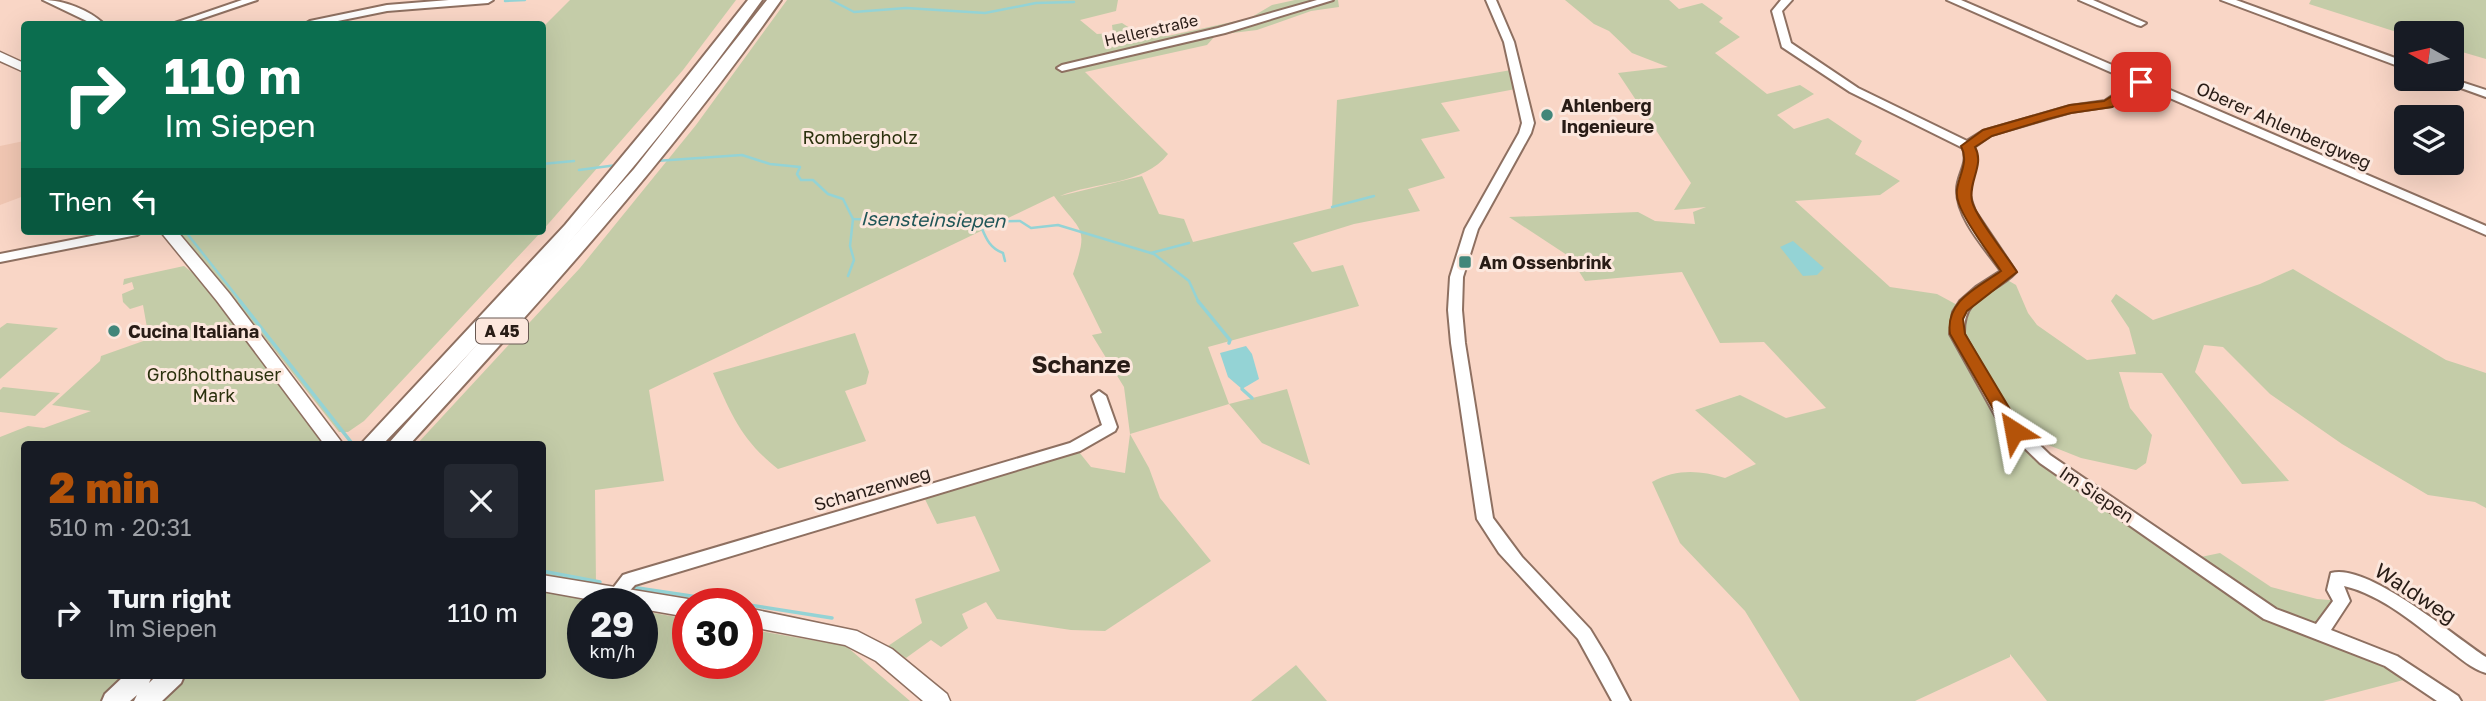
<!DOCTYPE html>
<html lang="en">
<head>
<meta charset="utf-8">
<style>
	body { margin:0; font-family:"Golos Text",sans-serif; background:#242831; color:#f1f3f6; height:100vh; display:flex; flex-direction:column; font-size:26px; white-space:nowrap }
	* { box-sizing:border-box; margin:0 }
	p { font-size:23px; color:#9ea1a6 }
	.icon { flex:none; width:38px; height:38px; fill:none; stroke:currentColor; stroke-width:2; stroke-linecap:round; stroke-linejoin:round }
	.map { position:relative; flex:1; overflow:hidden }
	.details { position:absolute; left:21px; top:441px; width:525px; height:238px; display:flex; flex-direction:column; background:#171b24; border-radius:7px; box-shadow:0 7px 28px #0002 }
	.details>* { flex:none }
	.hud { position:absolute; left:21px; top:21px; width:525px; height:214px; border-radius:7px; box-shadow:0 7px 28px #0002; background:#0b6e4f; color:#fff; overflow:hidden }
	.needle { width:46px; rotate:278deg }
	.fabs { position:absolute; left:2394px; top:21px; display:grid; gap:14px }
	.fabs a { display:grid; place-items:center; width:70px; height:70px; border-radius:7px; background:#171b24; box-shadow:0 7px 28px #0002; font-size:35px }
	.speed { position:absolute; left:567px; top:588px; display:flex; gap:14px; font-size:35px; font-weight:700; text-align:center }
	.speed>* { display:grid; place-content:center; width:91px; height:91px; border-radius:50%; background:#171b24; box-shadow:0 7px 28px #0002; line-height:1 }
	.speed small { font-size:18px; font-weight:400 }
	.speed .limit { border:10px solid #d22; background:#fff; color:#111 }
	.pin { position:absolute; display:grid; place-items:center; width:60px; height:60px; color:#fff; margin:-30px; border-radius:14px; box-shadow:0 4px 10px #0006 }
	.me { position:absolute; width:77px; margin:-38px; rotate:326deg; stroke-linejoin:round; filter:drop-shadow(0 0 5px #0008) }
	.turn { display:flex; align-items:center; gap:24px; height:147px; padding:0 28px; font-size:32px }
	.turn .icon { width:91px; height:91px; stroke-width:2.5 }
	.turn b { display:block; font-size:49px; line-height:60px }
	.then { display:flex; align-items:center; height:66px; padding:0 28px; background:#0003; gap:14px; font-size:26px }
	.round { display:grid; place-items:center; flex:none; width:74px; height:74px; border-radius:7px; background:#242831 }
	.summary { display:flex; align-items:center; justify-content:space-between; height:119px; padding:0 28px }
	h1 { font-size:42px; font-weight:800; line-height:52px; color:#b45309 }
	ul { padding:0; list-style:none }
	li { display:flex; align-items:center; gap:21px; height:105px; padding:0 28px }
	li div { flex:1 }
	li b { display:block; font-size:26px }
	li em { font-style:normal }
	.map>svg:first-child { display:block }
	.built { fill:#f1c7b3 }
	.green { fill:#c4cca8 }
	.water { fill:#94d3d5 }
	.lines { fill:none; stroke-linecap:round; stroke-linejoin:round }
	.stream-far1 { stroke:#94d3d5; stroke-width:2.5 }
	.stream { stroke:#94d3d5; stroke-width:3.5 }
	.minor-casing { stroke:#8e7061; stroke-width:4 }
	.major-casing { stroke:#8e7061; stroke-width:3 }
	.highway-casing { stroke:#8e7061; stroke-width:4 }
	.minor { fill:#fff; fill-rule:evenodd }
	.major { fill:#fff; fill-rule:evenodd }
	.highway { fill:#fff; fill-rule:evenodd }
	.route { fill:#b45309; stroke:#753606; stroke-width:2 }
	.poi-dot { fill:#41867a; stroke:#fce7dd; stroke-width:2.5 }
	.labels { text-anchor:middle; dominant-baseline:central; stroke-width:6; stroke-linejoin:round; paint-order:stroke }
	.far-street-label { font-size:16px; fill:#281c16; stroke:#fce7dd }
	.shield { fill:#fce7dd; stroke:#685952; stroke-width:2 }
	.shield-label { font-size:16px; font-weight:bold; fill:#281c16 }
	.poi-label { font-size:18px; font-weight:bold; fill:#281c16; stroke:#fce7dd; text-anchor:start }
	.street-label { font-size:18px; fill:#281c16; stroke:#fce7dd }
	.park-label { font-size:18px; fill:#2a300c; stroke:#fce7dd }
	.water-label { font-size:19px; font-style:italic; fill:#205658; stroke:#fce7dd }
	.near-street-label { font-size:21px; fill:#281c16; stroke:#fce7dd }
	.district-label { font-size:24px; font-weight:bold; fill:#281c16; stroke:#fce7dd }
</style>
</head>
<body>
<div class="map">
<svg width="2486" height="701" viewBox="0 0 2486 701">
	<rect width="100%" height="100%" fill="#f9d6c6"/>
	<path class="built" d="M 24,141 L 24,196 L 0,205 L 0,146 Z"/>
	<g class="green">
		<path d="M 570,0 L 736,0 L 683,70 L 542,231 L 543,27 Z"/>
		<path d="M 787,0 L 1118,0 L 1116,11 L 1080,20 L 1097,34 L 1113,33 L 1112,25 L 1122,23 L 1144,37 L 1168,36 L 1250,18 L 1272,5 L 1295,0 L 1338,0 L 1339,7 L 1311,11 L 1257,30 L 1216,35 L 1207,45 L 1085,72 L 1168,154 C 1144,185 1094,182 1060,196 L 1142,176 L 1159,214 L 1184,219 L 1193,242 L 1332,208 L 1337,100 L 1517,69 L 1521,88 L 1441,103 L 1460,131 L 1421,139 L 1445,178 L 1408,189 L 1420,211 L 1354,224 L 1293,243 L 1312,272 L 1343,265 L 1359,306 L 1208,347 L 1229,404 L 1287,389 L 1310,465 L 1262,443 L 1229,404 L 1130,434 L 1149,468 L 1160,498 L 1211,561 L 1105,631 L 1071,630 L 997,619 L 986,602 L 962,614 L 968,628 L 941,647 L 931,640 L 906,658 L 888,646 L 922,623 L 915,599 L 1000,571 L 975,516 L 937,524 L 922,493 L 1075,447 L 1091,467 L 1125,473 L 1130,434 L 1124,387 L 1092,335 L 1102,333 L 1073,274 C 1089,225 1082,234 1054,196 L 649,390 L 664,481 L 595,490 L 596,584 L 543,576 L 542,444 L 417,444 L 580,268 L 696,125 Z"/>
		<path d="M 1565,0 L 1669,0 L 1679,9 L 1702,3 L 1723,18 L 1719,22 L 1740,37 L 1715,53 L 1767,94 L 1800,85 L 1814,94 L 1777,115 L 1794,129 L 1828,118 L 1862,141 L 1855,154 L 1900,181 L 1880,195 L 1795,201 L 1890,287 L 1937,294 L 1961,307 L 2002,277 L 2016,285 L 2028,313 L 2037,325 L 2087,360 L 2136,354 L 2129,328 L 2111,301 L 2116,294 L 2153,320 L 2260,284 L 2293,269 L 2446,360 L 2486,373 L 2486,508 L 2475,502 L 2428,495 L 2342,444 L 2270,394 L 2223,347 L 2204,345 L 2195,372 L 2289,481 L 2242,484 L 2162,373 L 2119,372 L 2130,408 L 2152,435 L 2146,463 L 2136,470 L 2081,458 L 2018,433 L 2191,559 L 2220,553 L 2271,587 L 2317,599 L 2342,601 L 2320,633 L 2415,677 L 2323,701 L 2047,701 L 2010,654 L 2010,657 L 1915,701 L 1800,701 L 1745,611 L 1680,543 L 1652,482 C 1676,469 1699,470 1725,478 L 1756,464 L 1695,410 L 1740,395 L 1786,418 L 1826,408 L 1764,342 L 1720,343 L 1682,272 L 1585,281 L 1570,257 L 1509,217 L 1638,212 L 1655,221 L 1695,224 L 1693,212 L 1706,207 L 1674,210 L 1691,183 L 1618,73 L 1668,67 L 1632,53 L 1609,31 L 1594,24 Z"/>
		<path d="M 2311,0 L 2486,0 L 2486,59 L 2452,49 L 2452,33 L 2406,35 L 2309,4 Z"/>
		<path d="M 176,231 L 542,231 L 364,421 L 348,432 L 339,432 L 236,301 Z"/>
		<path d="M 184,266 L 223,297 L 334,444 L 24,444 L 24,676 L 542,676 L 543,583 L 584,591 L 602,604 L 583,604 L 583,663 L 642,663 L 642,611 L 688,619 L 688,663 L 747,663 L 747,629 L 846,646 L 910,701 L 0,701 L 0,437 L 28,426 L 44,428 L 91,411 L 52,405 L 100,361 L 101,356 L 149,339 L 143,305 L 130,309 L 123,302 L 122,294 L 134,289 L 132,282 L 123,285 L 124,279 Z"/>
		<path d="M 7,323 L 58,328 L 0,379 L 0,328 Z"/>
		<path d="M 855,333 L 869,372 L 866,384 L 845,391 L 866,441 L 778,469 C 742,441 731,414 713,373 Z"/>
		<path d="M 3,387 L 60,393 L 35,416 L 0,412 L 0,390 Z"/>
		<path d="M 1296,665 L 1327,701 L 1251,701 Z"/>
	</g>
	<g class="water">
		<path d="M 1793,241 L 1824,268 L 1817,275 L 1803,276 L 1780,247 Z"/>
		<path d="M 1246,346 L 1252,354 L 1259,379 L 1242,389 L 1228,377 L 1220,353 Z"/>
	</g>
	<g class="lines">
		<g class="stream-far1">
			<path d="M 831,0 L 854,12 L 906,8 L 985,13 L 1036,3 L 1074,2"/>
			<path d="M 505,1 L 525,0"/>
			<path d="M 656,161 L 742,155 L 770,164 L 800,167 L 797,174 L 801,180 L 813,180 L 828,194 L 843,199 L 853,219 L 916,221 L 937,217 L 971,222 L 1020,221 L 1031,228 L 1058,225 L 1154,254 L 1189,281 L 1199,303"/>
			<path d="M 542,164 L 574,161"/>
			<path d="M 579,170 L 617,165"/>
			<path d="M 1332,207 L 1374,196"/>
			<path d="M 979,222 C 985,235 988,248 1003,253 L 1005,261"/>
			<path d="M 185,231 L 242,303"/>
			<path d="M 1151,253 L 1189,243"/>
			<path d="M 848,276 L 854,260 L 850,246 L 853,219"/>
		</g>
		<g class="stream">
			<path d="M 240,301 L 351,442"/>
			<path d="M 1198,301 L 1230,340 L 1229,343"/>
			<path d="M 1242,389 L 1252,398"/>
			<path d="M 542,571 L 600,582"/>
			<path d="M 631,587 L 738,603"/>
			<path d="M 749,605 L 832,618"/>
		</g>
		<g class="minor-casing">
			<g id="minor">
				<path d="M 43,0 C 64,0 89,10 104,24 L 93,24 Z"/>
				<path d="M 242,0 L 257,0 L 186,24 L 172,24 Z"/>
				<path d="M 449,0 L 493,0 L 488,3 L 387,11 L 323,24 L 305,24 L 310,21 L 387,5 Z"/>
				<path d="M 1317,0 L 1333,0 L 1225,33 L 1062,71 L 1057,68 L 1062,65 L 1218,28 Z"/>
				<path d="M 1486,0 L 1496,0 L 1514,42 L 1534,123 L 1531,133 L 1478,229 L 1463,277 L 1462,310 L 1465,343 L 1493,518 L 1522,557 L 1590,629 L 1607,657 L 1630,701 L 1612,701 L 1578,639 L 1499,553 L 1477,519 L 1451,343 L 1448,310 L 1450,277 L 1465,229 L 1519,133 L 1522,123 L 1504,42 Z"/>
				<path d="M 1781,0 L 1792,0 L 1782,11 L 1791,43 L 1858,88 L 1967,141 L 1983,131 L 2070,106 L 2105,101 L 2133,82 L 1947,0 L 1961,0 L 2486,226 L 2486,235 L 2142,86 L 2112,106 L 2071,112 L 1991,135 L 1974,147 C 1981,163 1971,172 1969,188 C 1969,196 1972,203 1975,211 L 2016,272 C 1994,296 1963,293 1964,334 L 2010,416 L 2050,455 L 2276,609 L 2316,624 L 2333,601 L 2327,590 L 2331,573 C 2367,562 2455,637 2486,657 L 2486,673 C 2472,669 2460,658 2448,649 C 2417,626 2383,595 2344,586 L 2350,601 L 2331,630 L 2397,656 L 2458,696 L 2461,701 L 2437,701 L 2385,666 L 2264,619 L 2040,463 L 2000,424 L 1950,334 L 1953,312 L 1960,301 L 1976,287 L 2001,271 C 1985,248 1957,219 1957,190 C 1957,174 1969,164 1963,148 L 1850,92 L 1782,47 L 1772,11 Z"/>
				<path d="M 2079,0 L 2093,0 L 2146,23 L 2141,26 L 2137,25 Z"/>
				<path d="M 2221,0 L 2236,0 L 2406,62 L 2406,69 Z"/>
				<path d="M 2436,79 L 2452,79 L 2486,90 L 2486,97 Z"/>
				<path d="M 117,231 L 143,231 L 137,235 L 0,262 L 0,254 Z"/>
				<path d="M 1099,391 L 1106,396 L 1117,427 L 1115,431 L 1080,451 L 635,585 C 627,593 621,605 609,601 L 607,596 L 623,575 L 629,573 L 1070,443 L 1102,425 L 1092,396 Z"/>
			</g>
		</g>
		<g class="major-casing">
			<g id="major">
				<path d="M 0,52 L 24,63 L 24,72 L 0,61 Z"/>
				<path d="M 160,231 L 177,231 L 229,293 L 343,444 L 324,444 L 217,301 Z"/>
				<path d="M 542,575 L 688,599 L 696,604 L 688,604 L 688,617 L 642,609 L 642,604 L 614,604 L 542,591 Z"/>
				<path d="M 747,608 L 857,631 L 892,649 L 947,694 L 950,701 L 923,701 L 876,661 L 845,645 L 747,626 Z"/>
			</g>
		</g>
		<g class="highway-casing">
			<g id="highway">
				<path d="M 748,0 L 762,0 C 649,158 518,305 383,444 L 361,444 L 565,225 L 659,112 Z"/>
				<path d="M 767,0 L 781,0 C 670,158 540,302 410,444 L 388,444 L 634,169 Z"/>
				<path d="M 124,676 L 152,676 L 149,683 L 156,676 L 184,676 L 181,683 L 162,701 L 134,701 L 137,695 L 130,701 L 102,701 L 105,694 Z"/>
			</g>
		</g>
		<use href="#minor" class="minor"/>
		<use href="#major" class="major"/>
		<use href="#highway" class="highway"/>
	</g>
	<path class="route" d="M 2141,78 L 2145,79 L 2145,84 L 2112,107 L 2071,113 L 2048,119 L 1992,136 L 1975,147 C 1985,165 1968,181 1972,201 C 1975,216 2007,256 2017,272 L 1967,311 L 1963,319 L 1965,334 L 2023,431 L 2014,437 L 2008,435 L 1950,334 C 1945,301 1977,288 2001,271 C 1989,253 1966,224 1959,204 C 1950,183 1972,167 1961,146 L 1983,130 L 2070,105 L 2104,101 Z"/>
	<g class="poi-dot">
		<circle cx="1547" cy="115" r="7"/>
		<rect x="1458" y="255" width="14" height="14" rx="3.5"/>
		<circle cx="114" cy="331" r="7"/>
	</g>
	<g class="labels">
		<g class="far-street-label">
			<text transform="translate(1151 30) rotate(-13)">Hellerstraße</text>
		</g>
		<rect class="shield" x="476" y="318.5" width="52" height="25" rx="5"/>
		<g class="shield-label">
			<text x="502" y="331">A 45</text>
		</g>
		<g class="poi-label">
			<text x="1561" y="105">Ahlenberg<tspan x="1561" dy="21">Ingenieure</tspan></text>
			<text x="1479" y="262">Am Ossenbrink</text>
			<text x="128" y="331">Cucina Italiana</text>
		</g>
		<g class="street-label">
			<text transform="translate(2284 125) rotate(24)">Oberer Ahlenbergweg</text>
			<text transform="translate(872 488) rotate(-16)">Schanzenweg</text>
			<text transform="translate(2097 494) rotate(34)">Im Siepen</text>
		</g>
		<g class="park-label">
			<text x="860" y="137">Rombergholz</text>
			<text x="214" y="374">Großholthauser<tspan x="214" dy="21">Mark</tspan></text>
		</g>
		<g class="water-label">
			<text transform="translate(933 219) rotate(1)">Isensteinsiepen</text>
		</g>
		<g class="near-street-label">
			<text transform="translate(2416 593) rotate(33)">Waldweg</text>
		</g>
		<g class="district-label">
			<text x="1081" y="363">Schanze</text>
		</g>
	</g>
</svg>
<div class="fabs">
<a><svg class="needle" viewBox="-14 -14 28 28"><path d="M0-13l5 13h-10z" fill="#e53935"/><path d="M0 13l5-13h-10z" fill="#9ea1a6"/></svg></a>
<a><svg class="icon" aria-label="layers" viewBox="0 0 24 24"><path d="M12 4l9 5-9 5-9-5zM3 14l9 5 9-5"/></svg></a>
</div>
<div class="speed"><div>29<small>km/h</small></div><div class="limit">30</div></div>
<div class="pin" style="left:2141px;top:82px;background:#d93025"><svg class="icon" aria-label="arrive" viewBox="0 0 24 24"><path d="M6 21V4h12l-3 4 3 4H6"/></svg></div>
<svg class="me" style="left:2014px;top:431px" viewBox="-20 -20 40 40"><path d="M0-17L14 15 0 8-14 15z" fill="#b45309" stroke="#fff" stroke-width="4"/></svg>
<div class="hud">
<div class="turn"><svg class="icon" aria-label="right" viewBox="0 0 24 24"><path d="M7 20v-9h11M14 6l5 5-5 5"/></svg><div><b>110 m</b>Im Siepen</div></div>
<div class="then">Then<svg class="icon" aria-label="left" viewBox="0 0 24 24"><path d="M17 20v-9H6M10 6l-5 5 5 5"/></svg></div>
</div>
<section class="details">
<div class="summary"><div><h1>2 min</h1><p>510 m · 20:31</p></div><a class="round"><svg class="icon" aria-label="close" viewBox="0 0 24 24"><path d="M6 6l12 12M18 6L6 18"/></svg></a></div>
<ul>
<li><svg class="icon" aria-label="right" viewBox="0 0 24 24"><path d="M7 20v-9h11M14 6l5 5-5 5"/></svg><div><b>Turn right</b><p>Im Siepen</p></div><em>110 m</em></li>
</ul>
</section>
</div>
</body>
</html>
